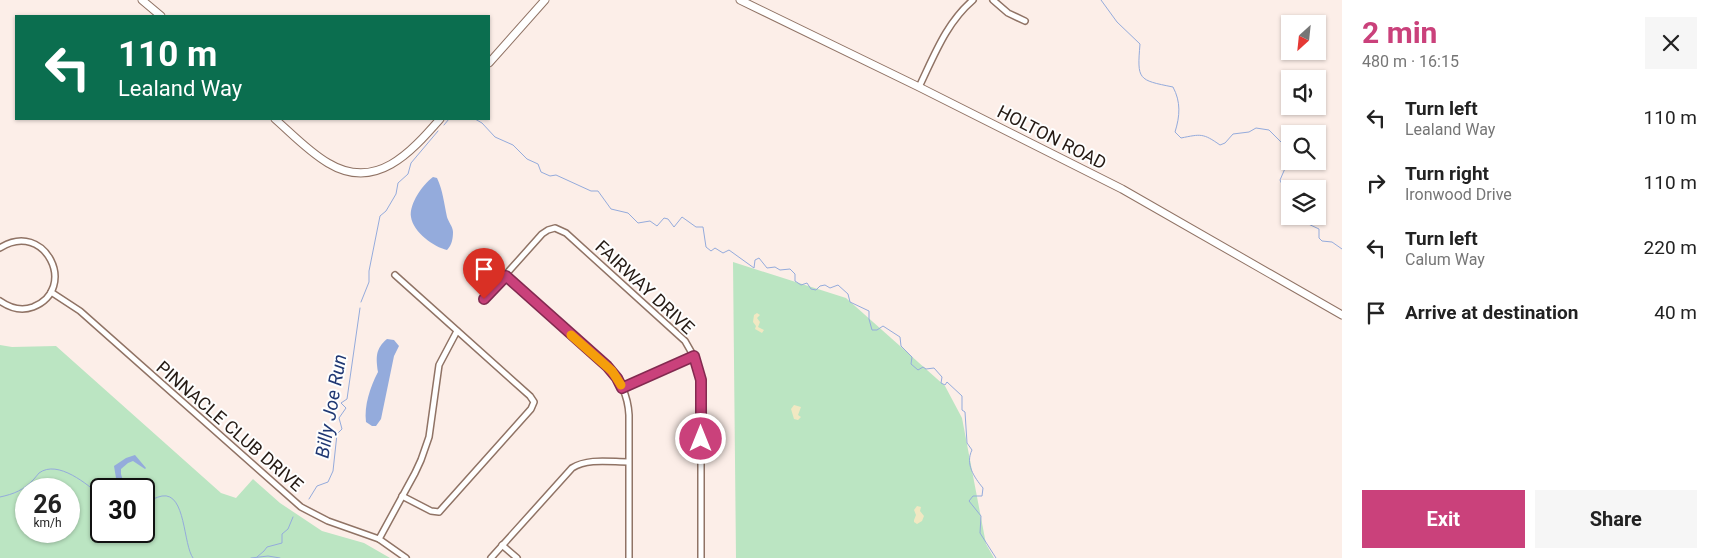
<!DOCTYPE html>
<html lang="en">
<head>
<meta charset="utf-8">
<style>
	body { margin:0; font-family:Roboto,sans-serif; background:#f6f6f6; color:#222; height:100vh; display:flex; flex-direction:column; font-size:19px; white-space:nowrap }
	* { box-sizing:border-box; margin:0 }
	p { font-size:16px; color:#767676 }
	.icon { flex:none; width:28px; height:28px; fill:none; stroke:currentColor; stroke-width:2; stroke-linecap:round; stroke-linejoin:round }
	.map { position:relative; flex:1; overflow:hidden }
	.panel { display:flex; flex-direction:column; background:#fff; width:375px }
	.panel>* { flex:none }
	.hud { position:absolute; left:15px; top:15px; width:475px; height:105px; border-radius:0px; box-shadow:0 1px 4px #0004; background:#0b6e4f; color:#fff; overflow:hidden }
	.needle { width:32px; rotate:207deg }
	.tools { position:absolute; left:1281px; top:15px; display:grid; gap:10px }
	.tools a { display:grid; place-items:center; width:45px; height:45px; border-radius:0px; background:#fff; box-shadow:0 1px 4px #0004; font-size:25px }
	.speed { position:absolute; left:15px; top:478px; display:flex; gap:10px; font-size:25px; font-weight:700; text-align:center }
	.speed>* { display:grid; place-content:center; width:65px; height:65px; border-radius:50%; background:#fff; box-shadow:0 1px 4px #0004; line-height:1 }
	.speed small { font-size:12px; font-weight:400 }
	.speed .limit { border:2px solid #111; border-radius:8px; background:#fff; color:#111 }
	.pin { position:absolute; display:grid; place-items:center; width:42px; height:42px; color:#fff; margin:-51px -21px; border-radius:50% 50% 50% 0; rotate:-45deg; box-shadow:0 0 5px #0007 }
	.pin .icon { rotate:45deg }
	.me { position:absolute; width:55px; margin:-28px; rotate:0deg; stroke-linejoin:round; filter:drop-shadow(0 0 4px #0008) }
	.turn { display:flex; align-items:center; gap:18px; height:105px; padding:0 20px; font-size:22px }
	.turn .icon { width:65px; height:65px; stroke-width:2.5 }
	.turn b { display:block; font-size:35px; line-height:42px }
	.round { display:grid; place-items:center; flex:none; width:52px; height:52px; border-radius:0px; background:#f6f6f6 }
	.headline { display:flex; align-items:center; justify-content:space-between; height:85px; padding:0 20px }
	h1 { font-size:30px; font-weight:700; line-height:38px; color:#ca417b }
	.primary-button { display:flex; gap:10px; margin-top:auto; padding:10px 20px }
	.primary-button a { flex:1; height:58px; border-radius:0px; background:#ca417b; color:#fff; font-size:20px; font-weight:700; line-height:58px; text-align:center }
	.primary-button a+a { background:#f6f6f6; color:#222 }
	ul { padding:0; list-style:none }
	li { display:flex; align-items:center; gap:15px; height:65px; padding:0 20px }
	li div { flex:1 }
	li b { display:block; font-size:19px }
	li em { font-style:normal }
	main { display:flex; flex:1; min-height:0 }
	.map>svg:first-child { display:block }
	.green { fill:#bbe5c2; fill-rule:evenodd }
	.sand { fill:#f1e8c2 }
	.water { fill:#94abdc }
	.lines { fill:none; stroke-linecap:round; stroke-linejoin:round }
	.stream { stroke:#94abdc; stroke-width:1 }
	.street-casing { stroke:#907365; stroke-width:8 }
	.secondary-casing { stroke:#907365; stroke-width:9 }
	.street { stroke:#fff; stroke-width:5 }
	.secondary { stroke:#fff; stroke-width:7 }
	.route-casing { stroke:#832a50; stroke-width:12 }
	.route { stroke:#ca417b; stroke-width:9 }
	.slow { stroke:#f59e0b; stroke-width:9 }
	.labels { text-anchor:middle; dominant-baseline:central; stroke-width:4; stroke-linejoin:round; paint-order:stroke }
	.street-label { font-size:18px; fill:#241913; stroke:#fefefe }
	.water-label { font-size:19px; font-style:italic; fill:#203873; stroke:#fefefe }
</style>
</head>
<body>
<main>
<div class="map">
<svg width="1342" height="558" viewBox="0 0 1342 558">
	<rect width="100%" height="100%" fill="#fceee8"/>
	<g class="green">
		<path d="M 733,262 L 846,298 L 945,386 L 962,418 L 986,544 L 994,558 L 736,558 Z"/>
		<path d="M 0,345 L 12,347 L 56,346 L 221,493 L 236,498 L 253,479 L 280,503 L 322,531 L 364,543 L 390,558 L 0,558 ZM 26,489 L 69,489 L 69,531 L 26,531 ZM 101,489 L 144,489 L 144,531 L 101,531 Z"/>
	</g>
	<g class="sand">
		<path d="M 757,313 L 760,315 L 757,318 L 760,322 L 758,327 L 764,330 L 762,333 L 755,329 L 756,326 L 753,322 L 754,315 Z"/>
		<path d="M 794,405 L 801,407 L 798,415 L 801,417 L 798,420 L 794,419 L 791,409 Z"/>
		<path d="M 917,506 L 921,507 L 920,511 L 924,516 L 922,521 L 917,524 L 914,522 L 914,520 L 916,515 L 914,510 Z"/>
	</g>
	<g class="water">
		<path d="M 433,177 L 437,178 C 443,191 444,203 447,217 C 448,221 453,227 453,232 C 453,238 452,245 447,250 C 434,247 413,232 411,217 C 409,204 423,184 433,177 Z"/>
		<path d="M 387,339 L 394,340 L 399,346 L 394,356 L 381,419 L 376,426 L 372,426 L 366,422 C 364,406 370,387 378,372 C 376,358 375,349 387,339 Z"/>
		<path d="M 135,455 L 146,468 L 145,469 L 133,461 L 128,463 L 121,469 L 121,474 L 123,481 L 121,489 L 113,489 L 113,482 L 116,478 L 114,466 L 126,458 Z"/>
	</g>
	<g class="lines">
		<g class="stream">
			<path d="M 1101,0 L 1117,22 L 1140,44 C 1137,80 1138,80 1173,87 C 1181,102 1180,116 1175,132 L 1181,138 C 1201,134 1203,133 1220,145 L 1225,143 L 1233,134 L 1249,132 L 1256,128 L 1269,130 L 1281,142 L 1290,148"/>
			<path d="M 475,119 L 482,123 L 495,137 L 513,145 L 527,159 L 538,164 L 541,172 L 550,176 L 556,175 L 591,191 L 598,191 L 611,209 L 628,213 L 638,223 L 650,221 L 657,226 L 664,218 L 668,219 L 674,227 L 682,217 L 696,227 L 703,227 L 706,247 L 711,251 L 715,248 L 723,253 L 729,250 L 754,268 L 755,260 L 759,258 L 767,268 L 775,267 L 780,270 L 790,269 L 795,274 L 795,281 L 801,285 L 807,283 L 811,289 L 816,290 L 820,286 L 825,285 L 830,288 L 838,285 L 848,294 L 850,302 L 869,311 L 869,319 L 872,330 L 877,330 L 883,326 L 900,337 L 901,346 L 912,357 L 911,364 L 918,370 L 923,367 L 926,369 L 934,368 L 942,377 L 941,383 L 945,385 L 947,382 L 962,396 L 962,410 L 965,412 L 967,443 L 972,450 C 965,464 974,477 983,488 L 982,496 L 973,496 L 969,501 L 981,516 L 980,533 L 996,558"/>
			<path d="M 444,125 L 449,119"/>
			<path d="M 1290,157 L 1280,180 L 1290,202"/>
			<path d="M 1296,216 L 1304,222 L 1319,229 L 1319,238 L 1322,241 L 1332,242 L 1342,249"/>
			<path d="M 361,302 L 369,282 L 369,271 L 380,216 L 386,211 L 396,194 L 398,183 L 408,174 L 411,163 L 438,131"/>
			<path d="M 0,497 C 14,494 24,490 34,479 C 36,477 37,475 39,473 C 58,459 88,485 101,496"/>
			<path d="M 309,499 L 317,486 L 328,482 L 333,471 L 337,434 L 342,429 L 339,418 L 346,408 L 341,403 L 347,399 L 360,308"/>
			<path d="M 144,503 C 150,501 156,497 162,496 C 186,492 183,545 193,558"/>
			<path d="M 257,557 L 264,551 L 267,547 L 282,543 L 282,534 L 288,529 L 293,517"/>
			<path d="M 251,558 L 268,556 L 280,558"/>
		</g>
		<g class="street-casing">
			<g id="street">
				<path d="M 993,0 L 1008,13 L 1025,21"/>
				<path d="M 919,87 C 934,56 946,23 973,0"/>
				<path d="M 0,248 C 45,219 79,289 33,307 C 22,311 10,308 0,301"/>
				<path d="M 395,275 L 530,396 L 534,402 L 531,409 L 439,512 L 431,511 L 402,496"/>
				<path d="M 506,276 L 607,367 C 621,380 628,397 629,415 L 629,558"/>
				<path d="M 51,292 L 80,311 L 301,507 L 328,521 L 379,539 L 406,558"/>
				<path d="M 484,299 L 542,234 L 548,230 L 555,228 L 566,233 L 685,341 L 697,362 L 701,380 L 701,558"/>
				<path d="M 623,388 L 695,356"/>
				<path d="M 379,539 L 415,473 L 421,460 L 429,437 L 439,365 L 457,331"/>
				<path d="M 502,545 L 517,558"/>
				<path d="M 491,558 L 572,468 C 588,458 610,462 628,462"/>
			</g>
		</g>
		<g class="secondary-casing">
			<g id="secondary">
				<path d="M 142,0 L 161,16"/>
				<path d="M 740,0 L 919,87 L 1122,189 L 1342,315"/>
				<path d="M 489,63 L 545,0"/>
				<path d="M 275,119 C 292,134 309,152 328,163 C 376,192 411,152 440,119"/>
			</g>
		</g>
		<use href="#street" class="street"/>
		<use href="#secondary" class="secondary"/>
	</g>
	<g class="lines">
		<g class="route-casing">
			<path id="route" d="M 484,299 L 506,276 L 607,366 L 617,378 L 622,388 L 694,356 L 701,380 L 701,439"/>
		</g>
		<use href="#route" class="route"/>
		<path class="slow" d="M 571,335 L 612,371 L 621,385"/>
	</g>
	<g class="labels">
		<g class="street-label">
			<text transform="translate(1052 137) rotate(27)">HOLTON ROAD</text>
			<text transform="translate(645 287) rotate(43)">FAIRWAY DRIVE</text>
			<text transform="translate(230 426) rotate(41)">PINNACLE CLUB DRIVE</text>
		</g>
		<g class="water-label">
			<text transform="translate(331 406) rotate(-80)">Billy Joe Run</text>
		</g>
	</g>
</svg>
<div class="tools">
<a><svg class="needle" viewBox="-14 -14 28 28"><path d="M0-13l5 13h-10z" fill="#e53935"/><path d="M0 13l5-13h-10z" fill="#767676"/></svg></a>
<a><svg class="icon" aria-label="sound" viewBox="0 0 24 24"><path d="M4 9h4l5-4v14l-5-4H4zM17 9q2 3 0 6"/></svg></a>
<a><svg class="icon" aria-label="search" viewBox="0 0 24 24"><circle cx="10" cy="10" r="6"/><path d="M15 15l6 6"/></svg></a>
<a><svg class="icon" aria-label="layers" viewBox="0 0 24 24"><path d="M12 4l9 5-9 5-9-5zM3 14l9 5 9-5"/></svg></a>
</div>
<div class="speed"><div>26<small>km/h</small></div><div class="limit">30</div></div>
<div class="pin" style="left:484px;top:299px;background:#d93025"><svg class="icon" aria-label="arrive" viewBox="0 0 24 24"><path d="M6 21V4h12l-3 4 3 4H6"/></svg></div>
<svg class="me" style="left:701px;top:439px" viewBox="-20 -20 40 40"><circle r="17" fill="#ca417b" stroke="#fff" stroke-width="3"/><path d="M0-11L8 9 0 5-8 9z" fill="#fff"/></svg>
<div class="hud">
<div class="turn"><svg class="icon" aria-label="left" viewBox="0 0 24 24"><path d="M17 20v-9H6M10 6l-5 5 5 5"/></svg><div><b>110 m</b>Lealand Way</div></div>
</div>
</div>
<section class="panel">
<div class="headline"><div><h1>2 min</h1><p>480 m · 16:15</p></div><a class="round"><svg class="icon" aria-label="close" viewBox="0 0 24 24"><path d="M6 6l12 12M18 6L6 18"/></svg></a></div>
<ul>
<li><svg class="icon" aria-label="left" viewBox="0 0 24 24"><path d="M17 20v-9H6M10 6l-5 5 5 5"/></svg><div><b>Turn left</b><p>Lealand Way</p></div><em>110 m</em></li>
<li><svg class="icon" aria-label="right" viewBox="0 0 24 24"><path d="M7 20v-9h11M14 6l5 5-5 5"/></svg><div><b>Turn right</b><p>Ironwood Drive</p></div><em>110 m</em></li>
<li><svg class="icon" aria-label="left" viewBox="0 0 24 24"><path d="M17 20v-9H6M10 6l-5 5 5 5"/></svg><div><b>Turn left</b><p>Calum Way</p></div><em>220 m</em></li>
<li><svg class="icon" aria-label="arrive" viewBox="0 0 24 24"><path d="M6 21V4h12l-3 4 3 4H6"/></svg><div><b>Arrive at destination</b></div><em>40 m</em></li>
</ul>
<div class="primary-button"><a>Exit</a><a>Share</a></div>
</section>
</main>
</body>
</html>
